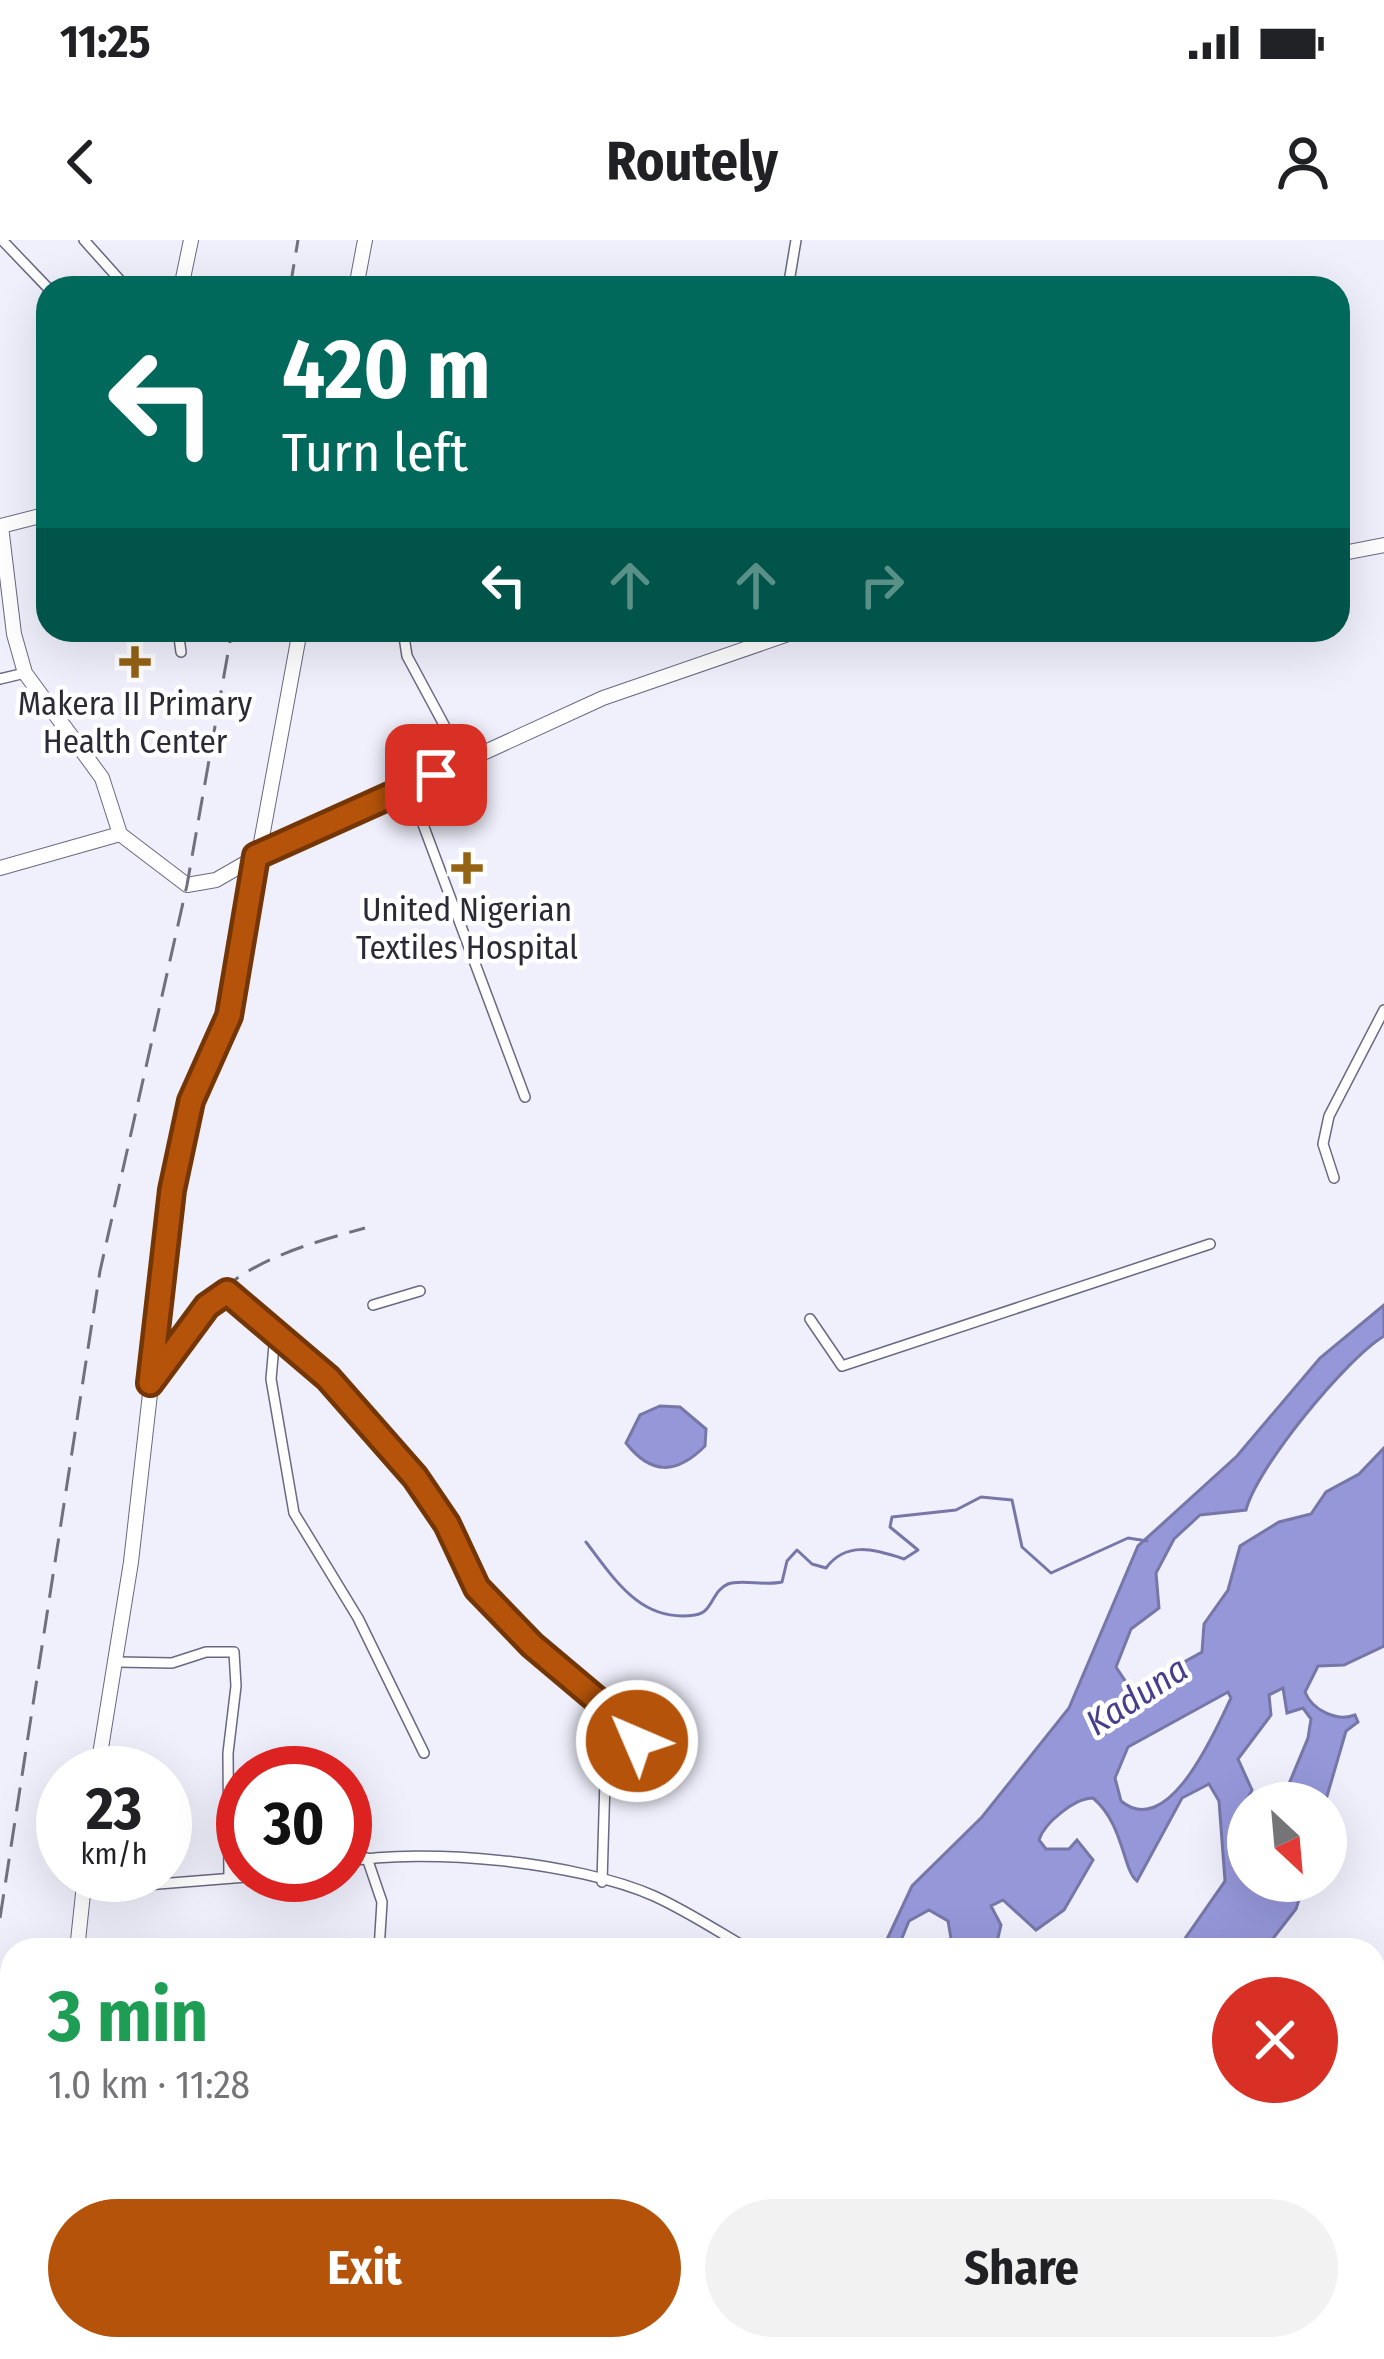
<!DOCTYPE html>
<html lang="en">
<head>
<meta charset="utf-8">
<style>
	body { margin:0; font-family:"Fira Sans Condensed",sans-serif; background:#f2f2f2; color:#202124; height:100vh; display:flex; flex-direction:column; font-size:45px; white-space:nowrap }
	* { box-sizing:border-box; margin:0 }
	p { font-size:39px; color:#757577 }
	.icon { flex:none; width:66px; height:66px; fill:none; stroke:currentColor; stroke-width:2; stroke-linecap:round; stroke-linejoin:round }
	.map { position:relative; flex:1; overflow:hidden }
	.sheet { position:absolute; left:0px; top:1698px; width:1386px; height:423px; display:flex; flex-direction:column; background:#fff; border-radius:36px 36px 0 0; box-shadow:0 12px 48px #0002 }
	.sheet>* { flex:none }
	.guide { position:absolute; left:36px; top:36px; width:1314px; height:366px; border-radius:36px; box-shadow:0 12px 48px #0002; background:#00695c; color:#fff; overflow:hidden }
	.needle { width:78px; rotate:154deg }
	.tools { position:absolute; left:1227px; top:1542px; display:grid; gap:24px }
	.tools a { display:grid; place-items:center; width:120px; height:120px; border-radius:50%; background:#fff; box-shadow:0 12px 48px #0002; font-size:60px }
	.speed { position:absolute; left:36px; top:1506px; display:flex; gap:24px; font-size:60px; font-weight:700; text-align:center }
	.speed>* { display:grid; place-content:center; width:156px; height:156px; border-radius:50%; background:#fff; box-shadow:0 12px 48px #0002; line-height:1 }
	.speed small { font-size:30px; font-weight:400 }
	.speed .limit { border:18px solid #d22; background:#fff; color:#111 }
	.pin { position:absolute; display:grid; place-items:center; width:102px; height:102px; color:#fff; margin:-51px; border-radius:24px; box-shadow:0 6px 18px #0006 }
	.me { position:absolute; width:132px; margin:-66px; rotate:315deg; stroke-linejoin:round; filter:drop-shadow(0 0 9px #0008) }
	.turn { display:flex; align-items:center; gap:42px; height:252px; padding:0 48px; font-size:54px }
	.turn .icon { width:156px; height:156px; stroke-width:2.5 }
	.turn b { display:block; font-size:84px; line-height:102px }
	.lanes { display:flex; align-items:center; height:114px; padding:0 48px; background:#0003; justify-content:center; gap:60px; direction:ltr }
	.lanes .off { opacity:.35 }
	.round { display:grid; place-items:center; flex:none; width:126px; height:126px; border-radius:63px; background:#f2f2f2 }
	.headline { display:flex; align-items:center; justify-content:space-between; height:204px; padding:0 48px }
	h1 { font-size:72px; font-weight:700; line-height:90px; color:#1e9e55 }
	.cta { display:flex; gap:24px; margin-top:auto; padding:24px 48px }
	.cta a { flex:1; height:138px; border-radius:72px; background:#b45309; color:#fff; font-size:48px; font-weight:700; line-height:138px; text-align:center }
	.cta a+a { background:#f2f2f2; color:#202124 }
	.status { display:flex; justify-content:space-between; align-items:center; height:84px; padding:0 60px; background:#fff; direction:ltr }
	.status svg { height:33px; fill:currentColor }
	header { display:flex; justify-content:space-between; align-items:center; height:156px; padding:0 48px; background:#fff; font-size:54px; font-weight:700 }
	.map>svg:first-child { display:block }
	.water { fill:#9697d9; stroke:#7677a8; stroke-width:3; fill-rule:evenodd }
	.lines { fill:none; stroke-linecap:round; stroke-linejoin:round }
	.stream { stroke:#7677a8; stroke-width:3 }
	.river { stroke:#9697d9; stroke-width:18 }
	.street-casing { stroke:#686982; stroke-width:12 }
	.secondary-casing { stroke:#686982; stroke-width:16 }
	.street { stroke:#fff; stroke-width:9 }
	.secondary { stroke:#fff; stroke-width:14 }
	.rail { stroke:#70717c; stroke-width:3; stroke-dasharray:24 12; stroke-linecap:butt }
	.route-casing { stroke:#753606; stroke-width:30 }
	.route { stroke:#b45309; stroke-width:21 }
	.poi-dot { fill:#946314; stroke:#fff; stroke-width:4.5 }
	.labels { text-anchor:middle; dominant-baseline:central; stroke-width:9; stroke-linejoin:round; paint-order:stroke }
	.poi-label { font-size:33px; fill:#2a2b36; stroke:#fff }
	.water-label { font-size:36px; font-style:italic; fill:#453f8e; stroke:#fff }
</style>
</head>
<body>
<div class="status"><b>11:25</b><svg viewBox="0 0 49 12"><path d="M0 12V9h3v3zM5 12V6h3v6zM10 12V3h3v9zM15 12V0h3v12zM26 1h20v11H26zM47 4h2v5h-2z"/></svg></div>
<header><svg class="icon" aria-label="back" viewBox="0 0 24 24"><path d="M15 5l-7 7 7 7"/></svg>Routely<svg class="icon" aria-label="person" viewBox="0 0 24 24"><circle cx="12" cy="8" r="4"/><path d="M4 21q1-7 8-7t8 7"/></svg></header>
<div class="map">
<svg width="1384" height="2119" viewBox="0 0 1384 2119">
	<rect width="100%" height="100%" fill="#eff0fc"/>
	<g class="water">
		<path d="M 1384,1065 L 1384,1096 C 1346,1119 1257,1227 1246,1270 L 1200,1275 L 1174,1299 L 1156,1333 L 1159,1368 L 1131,1389 L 1116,1427 L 1128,1445 L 1154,1456 L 1164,1452 L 1173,1428 L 1202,1412 L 1204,1384 L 1228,1350 L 1240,1306 L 1279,1282 L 1311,1274 L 1326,1252 L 1359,1234 L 1384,1208 L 1384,1406 L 1344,1425 L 1318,1426 L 1305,1452 C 1312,1470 1337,1482 1355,1475 L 1358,1482 L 1346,1491 L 1325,1563 L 1281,1563 L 1308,1498 L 1311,1479 L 1303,1468 L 1287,1473 L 1283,1448 L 1269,1455 L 1271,1475 L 1238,1519 L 1252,1550 L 1240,1574 L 1248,1605 L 1248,1641 L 1305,1641 L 1296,1669 L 1264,1710 L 1177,1710 L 1225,1641 L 1219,1561 L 1209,1544 L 1182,1558 L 1137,1641 C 1123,1631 1124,1584 1093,1558 C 1075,1558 1044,1583 1039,1600 L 1046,1609 L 1069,1609 L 1077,1600 L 1093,1620 L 1064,1670 L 1036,1690 L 1003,1660 L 991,1666 L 1001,1685 L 997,1702 L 1014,1706 L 1029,1702 L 1036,1710 L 953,1710 L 948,1681 L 929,1670 L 909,1681 L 897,1710 L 882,1710 L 912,1646 L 982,1577 L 1069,1468 L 1138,1306 L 1237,1216 L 1320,1118 ZM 1228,1452 L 1231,1458 C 1216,1489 1169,1601 1121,1561 L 1115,1538 L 1128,1507 Z"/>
		<path d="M 660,1166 L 680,1167 L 706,1189 L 705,1206 C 676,1235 651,1235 626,1203 L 640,1175 Z"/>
	</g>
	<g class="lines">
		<path class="stream" d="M 586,1302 C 615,1340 641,1383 695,1375 C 714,1372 711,1351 728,1344 C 740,1339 765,1346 782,1342 L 787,1321 L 797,1310 L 812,1324 L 826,1328 C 846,1301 874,1309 904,1319 L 918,1310 L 890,1287 L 892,1277 L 956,1270 L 981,1257 L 1012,1260 L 1022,1307 L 1051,1333 L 1128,1298 L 1147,1301"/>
		<path class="river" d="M 910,2119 L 910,2109"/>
		<g class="street-casing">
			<g id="street">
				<path d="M 2,0 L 48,48"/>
				<path d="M 84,0 L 127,48"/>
				<path d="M 788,48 L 796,0"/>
				<path d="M 178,390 L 181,412"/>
				<path d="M 403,390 L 407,416 L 464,522"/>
				<path d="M 0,439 L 25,433"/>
				<path d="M 409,547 L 525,857"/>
				<path d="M 1334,938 L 1323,904 L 1329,876 L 1384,770"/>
				<path d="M 373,1065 L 420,1051"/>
				<path d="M 810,1079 L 842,1126 L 1210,1004"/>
				<path d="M 275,1094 L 271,1139 L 294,1273 L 358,1378 L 424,1513"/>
				<path d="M 154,1139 L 207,1065 L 228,1051 L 328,1138 L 415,1237 L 447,1284 L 477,1348 L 532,1405 L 636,1496 L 605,1540 L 602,1642"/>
				<path d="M 118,1422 L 172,1423 L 206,1412 L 234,1412 L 236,1446 L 228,1513 L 229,1638"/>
				<path d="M 367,1618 L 382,1662 L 379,1710"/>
				<path d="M 345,1622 C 426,1607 577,1622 654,1656 C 687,1671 719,1692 750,1710"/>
				<path d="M 83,1650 L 273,1635"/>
				<path d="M 1374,1977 L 1384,1981"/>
				<path d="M 1374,2074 L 1384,2073"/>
				<path d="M 346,2109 L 350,2119"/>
				<path d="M 576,2109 L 585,2119"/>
				<path d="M 216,2114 L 220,2109"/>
				<path d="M 135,2119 L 135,2109"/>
				<path d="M 538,2119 L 556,2109"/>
				<path d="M 1292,2119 L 1294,2109"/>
			</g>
		</g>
		<g class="secondary-casing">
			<g id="secondary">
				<path d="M 181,48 L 191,0"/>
				<path d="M 356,48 L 365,0"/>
				<path d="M 48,274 L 1,286 L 14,394 L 25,433 L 102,538 L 120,594 L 187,645 L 216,640 L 256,617 L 603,458 L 800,390"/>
				<path d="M 1338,314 L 1384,305"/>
				<path d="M 0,628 L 120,594"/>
				<path d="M 97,1533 L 131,1322 L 173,950 L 191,861 L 229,777 L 300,390"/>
				<path d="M 77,1710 L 85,1635"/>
				<path d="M 117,2109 L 120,2119"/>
			</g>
		</g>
		<use href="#street" class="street"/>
		<use href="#secondary" class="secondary"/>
		<g class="rail">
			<path d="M 290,48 L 298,0"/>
			<path d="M 169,1103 C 230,1028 275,1013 365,988"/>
			<path d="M 0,1678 L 100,1031 L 187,645 L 232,390"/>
			<path d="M 10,1759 L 2,1876 L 12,1987"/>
			<path d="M 0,2025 L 12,2076"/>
			<path d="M 21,2109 L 25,2119"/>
		</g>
	</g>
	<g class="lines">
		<g class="route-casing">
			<path id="route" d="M 436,535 L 256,616 L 229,776 L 191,861 L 172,950 L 150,1143 L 207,1066 L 227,1052 L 328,1138 L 415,1237 L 447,1284 L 477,1348 L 532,1405 L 627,1485 L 637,1501"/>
		</g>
		<use href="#route" class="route"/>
	</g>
	<g class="poi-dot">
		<path d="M129 404h12v12h12v12h-12v12h-12v-12h-12v-12h12z"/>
		<path d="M461 610h12v12h12v12h-12v12h-12v-12h-12v-12h12z"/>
	</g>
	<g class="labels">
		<g class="poi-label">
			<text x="135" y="464">Makera II Primary<tspan x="135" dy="38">Health Center</tspan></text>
			<text x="467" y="670">United Nigerian<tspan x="467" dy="38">Textiles Hospital</tspan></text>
		</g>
		<g class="water-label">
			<text transform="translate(1137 1456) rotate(-33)">Kaduna</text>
		</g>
	</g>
</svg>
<div class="tools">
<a><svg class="needle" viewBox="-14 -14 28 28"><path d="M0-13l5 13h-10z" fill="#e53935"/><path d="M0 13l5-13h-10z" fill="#757577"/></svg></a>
</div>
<div class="speed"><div>23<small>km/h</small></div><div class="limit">30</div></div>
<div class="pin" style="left:436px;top:535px;background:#d93025"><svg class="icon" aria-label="arrive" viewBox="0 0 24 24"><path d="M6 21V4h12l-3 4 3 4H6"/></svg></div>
<svg class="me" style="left:637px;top:1501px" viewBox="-20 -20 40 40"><circle r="17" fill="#b45309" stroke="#fff" stroke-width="3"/><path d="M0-11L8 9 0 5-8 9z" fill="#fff"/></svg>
<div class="guide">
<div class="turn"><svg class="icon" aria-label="left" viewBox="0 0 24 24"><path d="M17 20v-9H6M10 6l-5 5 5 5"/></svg><div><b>420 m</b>Turn left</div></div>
<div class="lanes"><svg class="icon" aria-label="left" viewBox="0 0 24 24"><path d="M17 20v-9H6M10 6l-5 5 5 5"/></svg><svg class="icon off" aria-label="ahead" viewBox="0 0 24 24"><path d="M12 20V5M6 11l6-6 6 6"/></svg><svg class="icon off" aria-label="ahead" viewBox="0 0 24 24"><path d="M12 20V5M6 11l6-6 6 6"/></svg><svg class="icon off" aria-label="right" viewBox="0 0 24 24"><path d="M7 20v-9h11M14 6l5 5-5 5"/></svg></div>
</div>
<section class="sheet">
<div class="headline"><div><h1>3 min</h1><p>1.0 km · 11:28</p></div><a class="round" style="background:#d93025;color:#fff"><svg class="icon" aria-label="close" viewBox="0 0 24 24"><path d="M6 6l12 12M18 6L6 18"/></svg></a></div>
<div class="cta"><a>Exit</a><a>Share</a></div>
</section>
</div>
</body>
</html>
